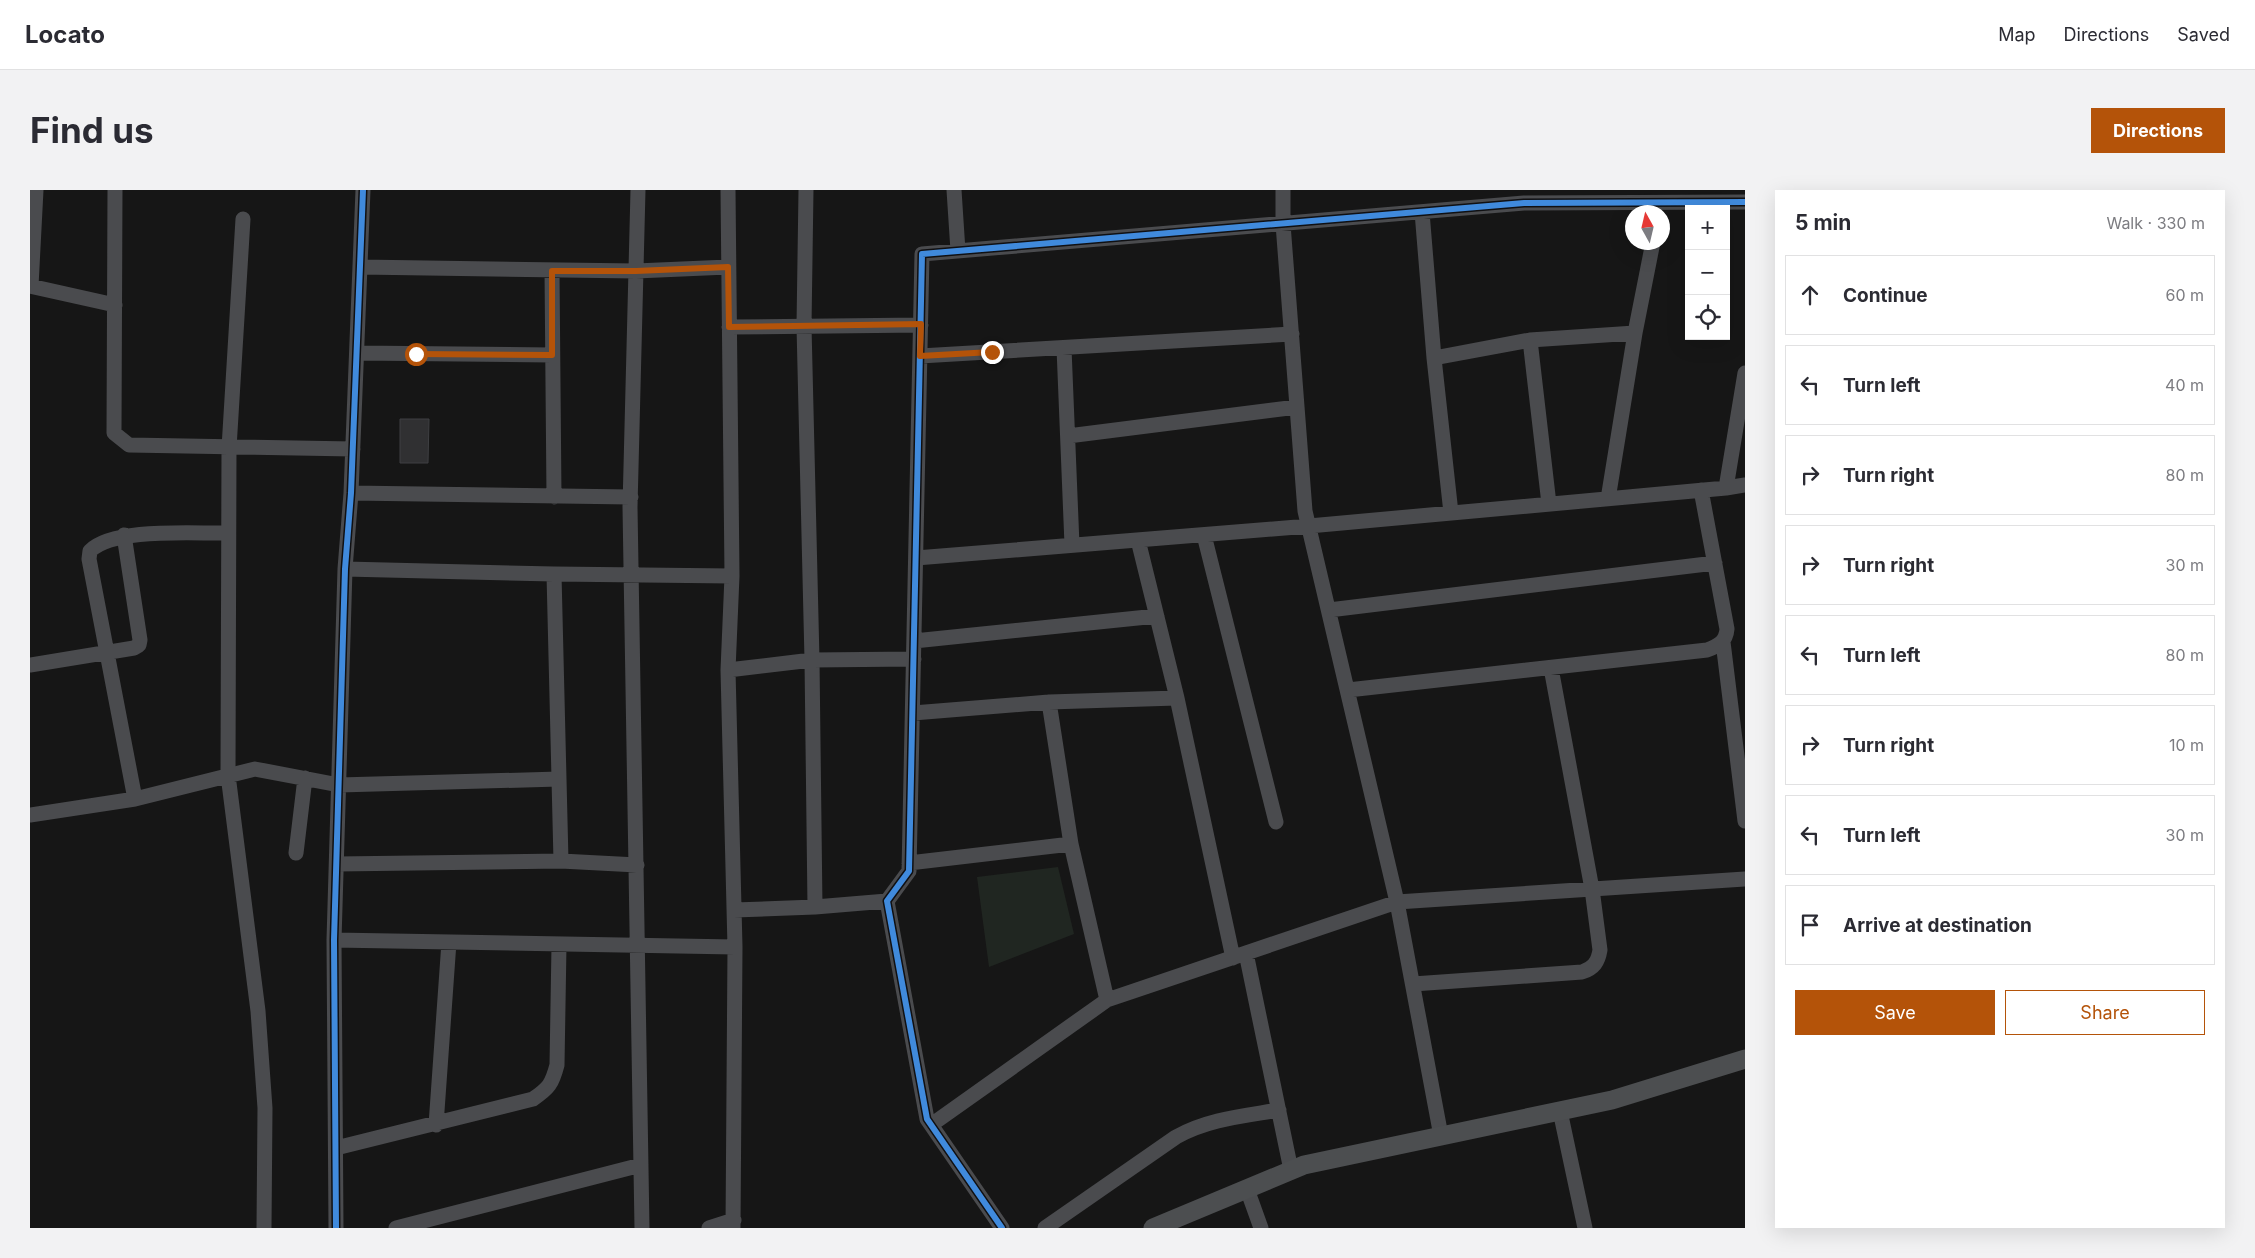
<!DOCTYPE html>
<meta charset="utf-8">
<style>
body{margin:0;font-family:Inter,sans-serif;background:#f2f2f3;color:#2b2b33}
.controls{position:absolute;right:15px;top:15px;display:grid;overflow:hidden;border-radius:0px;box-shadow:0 5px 20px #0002}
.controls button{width:45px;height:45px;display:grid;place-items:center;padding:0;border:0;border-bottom:1px solid #e1e1e2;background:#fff;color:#2b2b33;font:25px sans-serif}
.compass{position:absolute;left:1595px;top:15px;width:45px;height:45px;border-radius:50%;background:#fff;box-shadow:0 5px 20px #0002;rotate:352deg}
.stop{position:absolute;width:15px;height:15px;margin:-11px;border:4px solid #b45309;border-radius:50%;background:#fff}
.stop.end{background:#b45309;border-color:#fff;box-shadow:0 1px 5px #0008}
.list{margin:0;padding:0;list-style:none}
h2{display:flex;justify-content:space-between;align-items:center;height:65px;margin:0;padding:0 20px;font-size:21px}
h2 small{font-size:16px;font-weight:400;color:#7c7c81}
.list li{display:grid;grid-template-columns:32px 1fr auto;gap:15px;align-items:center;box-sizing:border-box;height:80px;margin:0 10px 10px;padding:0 10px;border:1px solid #e1e1e2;border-radius:0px}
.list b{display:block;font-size:19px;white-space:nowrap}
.list em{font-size:16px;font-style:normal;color:#7c7c81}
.actions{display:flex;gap:10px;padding:15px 20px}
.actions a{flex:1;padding:11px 0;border:1px solid #b45309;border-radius:0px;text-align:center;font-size:18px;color:#b45309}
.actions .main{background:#b45309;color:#fff}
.icon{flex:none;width:28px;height:28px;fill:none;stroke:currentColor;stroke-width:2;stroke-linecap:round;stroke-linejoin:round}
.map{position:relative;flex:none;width:1715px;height:1038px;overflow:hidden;border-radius:0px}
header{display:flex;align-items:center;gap:30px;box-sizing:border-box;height:70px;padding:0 25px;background:#fff;border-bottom:1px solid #e1e1e2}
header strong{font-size:24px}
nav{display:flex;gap:28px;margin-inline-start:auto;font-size:18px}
.intro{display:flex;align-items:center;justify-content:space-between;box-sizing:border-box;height:120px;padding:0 30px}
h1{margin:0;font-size:35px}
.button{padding:12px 22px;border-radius:0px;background:#b45309;color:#fff;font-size:18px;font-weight:700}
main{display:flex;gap:30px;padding:0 30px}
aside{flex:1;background:#fff;border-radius:0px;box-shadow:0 5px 20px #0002}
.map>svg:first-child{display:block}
</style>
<header>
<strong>Locato</strong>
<nav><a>Map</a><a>Directions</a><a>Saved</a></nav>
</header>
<div class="intro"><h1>Find us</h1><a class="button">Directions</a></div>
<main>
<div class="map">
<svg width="1715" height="1038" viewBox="0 0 1715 1038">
<rect width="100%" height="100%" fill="#161616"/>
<path fill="#202621" d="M1028,677l16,67 -85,33 -12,-90z"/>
<path fill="#303032" stroke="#3e3f42" d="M370,229h29l-1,44h-28z"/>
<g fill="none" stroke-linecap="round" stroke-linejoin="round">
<path stroke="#4a4b4e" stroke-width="15" d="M85,0l-1,243 15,12 224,4
M608,0l-8,317 12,721
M698,0l4,386 -4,94 7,277 -2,281
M776,0l-2,136 8,334 3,247 72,-6
M924,0l4,61
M1253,0v34l22,287 92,391 44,234
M1392,22l12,146
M213,29l-14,229 -1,327 30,236 7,97 -1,120
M330,77l276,4 92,-4
M522,81l2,226
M0,96l85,19
M1,96l5,-96
M699,137l192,-2
M1500,150l19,164
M1034,158l8,197
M327,163l195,2
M890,166l372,-22
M1038,246l229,-29
M1696,298l19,-3
M321,303l280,4
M1578,309l27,-166
M1421,323l-17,-155 96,-18 105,-7 18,-91
M1174,345l72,287
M1108,350l39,158 56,260
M886,368l393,-32 417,-38 19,-115
M315,379l209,5 178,2
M524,384l7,287
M1299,420l386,-47
M884,451l243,-25
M1693,452l22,179
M0,475l104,-17 5,-3 1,-5 -16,-105
M698,480l84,-10 102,-1
M1318,500l359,-40c11,-4 19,-8 20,-21l-26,-139
M1019,512l22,142
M883,523l136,-11 128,-4
M105,609l-46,-240 1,-8c24,-24 105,-17 138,-18
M0,625l105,-16 120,-30 84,16 220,-6
M266,663l9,-75
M879,673l162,-19 36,156
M307,674l224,-3 76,4
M704,720l81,-3
M304,750l401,7
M1216,763l45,217
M1383,794l169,-12c12,-4 16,-10 18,-22l-8,-61 -41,-221
M1530,921l25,117
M406,935l13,-183
M901,935l176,-125 290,-98 348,-23
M306,958l197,-49c16,-11 19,-15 24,-34l2,-120
M1217,999l14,39
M306,1038l-2,-288 11,-371 6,-76 12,-303
M366,1038l245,-63
M679,1038l25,-8
M972,1038l-75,-109 -40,-218 22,-30 13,-617 602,-51 221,-1
M1015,1038l131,-91c32,-18 68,-21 103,-27"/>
<path stroke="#4c4e50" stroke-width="19" d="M1123,1038l151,-63 308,-65 133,-41"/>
<defs>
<path id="cycleway" d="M306,1038l-2,-288 11,-371 6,-76 12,-303
M972,1038l-75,-109 -40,-218 22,-30 13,-617 602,-51 221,-1"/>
</defs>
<use href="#cycleway" stroke="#101012" stroke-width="9"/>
<use href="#cycleway" stroke="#408adc" stroke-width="6"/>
</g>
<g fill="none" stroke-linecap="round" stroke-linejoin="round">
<path stroke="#b45309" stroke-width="6" d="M386,164l136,1v-84h84l92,-4 1,60 192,-3 -1,32 72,-4"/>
</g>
</svg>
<div class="controls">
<button>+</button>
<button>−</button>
<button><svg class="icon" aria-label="locate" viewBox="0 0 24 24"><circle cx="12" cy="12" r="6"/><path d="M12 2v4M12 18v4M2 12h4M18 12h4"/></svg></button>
</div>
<svg class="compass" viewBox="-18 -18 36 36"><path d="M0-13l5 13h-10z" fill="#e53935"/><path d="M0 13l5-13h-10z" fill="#7c7c81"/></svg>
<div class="stop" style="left:386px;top:164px"></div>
<div class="stop end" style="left:962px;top:162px"></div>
</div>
<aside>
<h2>5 min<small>Walk · 330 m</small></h2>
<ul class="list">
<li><svg class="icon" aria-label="ahead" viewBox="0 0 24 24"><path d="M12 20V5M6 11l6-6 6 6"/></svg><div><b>Continue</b></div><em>60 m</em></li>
<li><svg class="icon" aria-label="left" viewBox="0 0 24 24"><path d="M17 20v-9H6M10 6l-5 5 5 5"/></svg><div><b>Turn left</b></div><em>40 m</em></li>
<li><svg class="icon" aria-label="right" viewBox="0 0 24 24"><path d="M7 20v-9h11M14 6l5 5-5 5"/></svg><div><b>Turn right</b></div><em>80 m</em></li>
<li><svg class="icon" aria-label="right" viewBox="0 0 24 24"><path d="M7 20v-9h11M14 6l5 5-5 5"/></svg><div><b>Turn right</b></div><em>30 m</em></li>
<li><svg class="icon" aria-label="left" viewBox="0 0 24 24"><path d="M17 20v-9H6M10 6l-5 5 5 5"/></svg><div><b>Turn left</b></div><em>80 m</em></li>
<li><svg class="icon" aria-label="right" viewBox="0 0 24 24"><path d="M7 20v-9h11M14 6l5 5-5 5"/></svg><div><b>Turn right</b></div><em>10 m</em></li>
<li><svg class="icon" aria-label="left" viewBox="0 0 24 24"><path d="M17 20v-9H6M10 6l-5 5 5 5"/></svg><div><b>Turn left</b></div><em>30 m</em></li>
<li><svg class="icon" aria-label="arrive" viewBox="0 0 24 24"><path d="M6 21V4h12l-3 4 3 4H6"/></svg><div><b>Arrive at destination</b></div></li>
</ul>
<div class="actions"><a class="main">Save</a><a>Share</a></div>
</aside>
</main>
